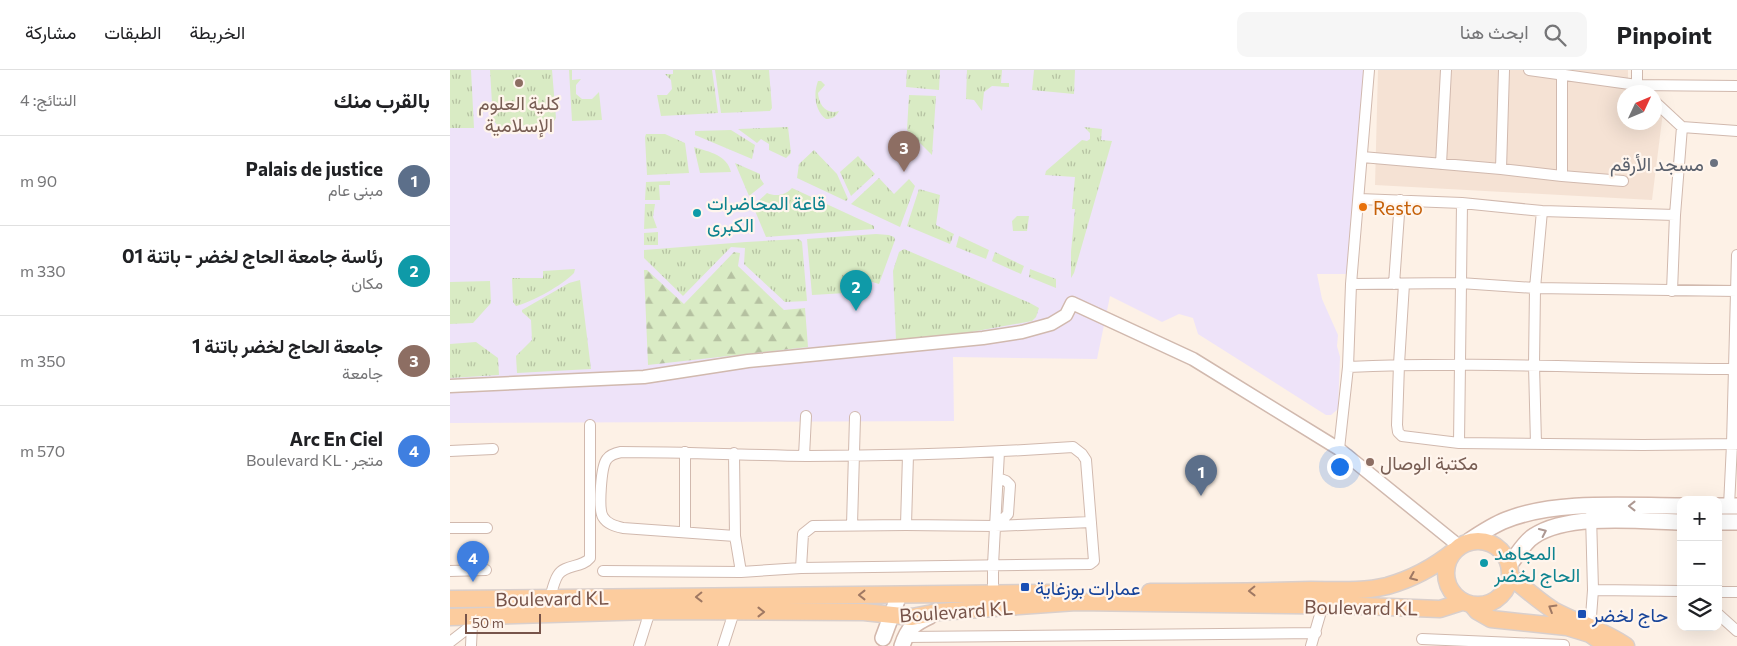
<!DOCTYPE html>
<html lang="ar">
<meta charset="utf-8">
<style>
body{margin:0;font-family:Commissioner,Vazirmatn,sans-serif;background:#f6f6f6;color:#202124;direction:rtl}
.controls{position:absolute;right:15px;bottom:15px;display:grid;overflow:hidden;border-radius:10px;box-shadow:0 5px 20px #0002}
.controls button{width:45px;height:45px;display:grid;place-items:center;padding:0;border:0;border-bottom:1px solid #e0e0e0;background:#fff;color:#202124;font:25px sans-serif}
.compass{position:absolute;left:1167px;top:15px;width:45px;height:45px;border-radius:50%;background:#fff;box-shadow:0 5px 20px #0002;rotate:46deg}
.scale{position:absolute;left:15px;bottom:12px;width:76px;box-sizing:border-box;padding-left:5px;border:2px solid #77544a;border-top:0;font-size:14px;line-height:18px;white-space:nowrap;color:#77544a;-webkit-text-stroke:4px #fff5ed;paint-order:stroke}
.you{position:absolute;left:889px;top:396px;width:18px;height:18px;margin:-12px;border:4px solid #fff;border-radius:50%;background:#1a73e8;box-shadow:0 0 0 8px #1a73e833}
.badge{display:grid;place-items:center;width:32px;height:32px;border-radius:50%;background:#db2777;color:#fff;font-size:16px;font-weight:700}
.pin{position:absolute;translate:-50% -41px;filter:drop-shadow(0 1px 2px #0008)}
.pin::after{content:'';position:absolute;top:26px;width:18px;height:15px;background:inherit;clip-path:polygon(0 0,100% 0,50% 100%)}
.list{margin:0;padding:0;list-style:none}
h2{display:flex;justify-content:space-between;align-items:center;height:65px;margin:0;padding:0 20px;font-size:21px}
h2 small{font-size:16px;font-weight:400;color:#757577}
.list li{display:grid;grid-template-columns:32px 1fr auto;gap:15px;align-items:center;box-sizing:border-box;height:90px;padding:0 20px;border-top:1px solid #e0e0e0}
.list b{display:block;font-size:19px;white-space:nowrap}
.list p{margin:0;font-size:16px;white-space:nowrap;color:#757577}
.list em{font-size:16px;font-style:normal;color:#757577}
.icon{flex:none;width:28px;height:28px;fill:none;stroke:currentColor;stroke-width:2;stroke-linecap:round;stroke-linejoin:round}
.map{position:relative;flex:none;width:1287px;height:576px;overflow:hidden;direction:ltr}
header{display:flex;align-items:center;gap:30px;box-sizing:border-box;height:70px;padding:0 25px;background:#fff;border-bottom:1px solid #e0e0e0}
header strong{font-size:24px}
nav{display:flex;gap:28px;margin-inline-start:auto;font-size:18px}
.search{width:350px;height:45px;background:#f6f6f6;display:flex;align-items:center;gap:12px;box-sizing:border-box;padding:0 18px;border-radius:10px;color:#757577;font-size:19px}
main{display:flex}
aside{flex:1;background:#fff}
.map>svg:first-child{display:block}
</style>
<header>
<strong>Pinpoint</strong>
<div class="search"><svg class="icon" aria-label="search" viewBox="0 0 24 24"><circle cx="10" cy="10" r="6"/><path d="M15 15l6 6"/></svg>ابحث هنا</div>
<nav><a>الخريطة</a><a>الطبقات</a><a>مشاركة</a></nav>
</header>
<main>
<div class="map">
<svg width="1287" height="576" viewBox="0 0 1287 576">
<defs>
<pattern id="grass-tufts" width="24" height="20" patternUnits="userSpaceOnUse" patternTransform="scale(1.25)"><rect width="24" height="20" fill="#d9ebc4"/><path d="M3 7l-1-3M5 7V3M7 7l1-3M15 17l-1-3M17 17v-4M19 17l1-3" fill="none" stroke="#b5c1a1"/></pattern>
<pattern id="forest-firs" width="22" height="20" patternUnits="userSpaceOnUse" patternTransform="scale(1.25)"><rect width="22" height="20" fill="#d9ebc4"/><path d="M5 1l3.5 6h-7zM16 11l3.5 6h-7z" fill="#b5c1a1"/></pattern>
</defs>
<rect width="100%" height="100%" fill="#fdf1e6"/>
<path fill="#f5e2d4" d="M928,0h250v13l7,9h-11v30h30l1,-16 8,6 -11,88 -277,-15z"/>
<path fill="#eee3f9" d="M0,0h915l-14,204h-34l5,25 16,36 -1,11 3,11 -2,52 -7,6h-5l-8,-5 -120,-76 -5,-16 -14,-4 -17,8 -52,-26 -13,63 -144,-2 1,64 -504,2z"/>
<path fill="url(#grass-tufts)" d="M0,0h21l3,58h-24z
M40,0h62l4,48 -4,6 -53,3 -6,-7z
M119,0h3v10l9,-1 -5,6v9l6,5h10l7,-7 3,28 -30,1z
M223,0h39l6,43 -57,3 -4,-21h10l5,-6 -1,-9 -6,-6h8z
M265,0h54l3,38 -2,3 -49,2z
M457,0h33l-1,20 -33,-3z
M517,0h35l-1,13h8v4l-17,-1 -8,6 -2,19 -8,-11 -8,-1z
M584,0h41l-1,24 -42,-4z
M368,11h3l4,4 -7,8c1,12 8,22 21,18 -3,6 -7,8 -13,8 -11,-8 -13,-25 -8,-38z
M459,25l27,1 -4,59 -25,-25z
M338,57l3,26 -5,5 -17,-8v-6l-8,-5 -4,4 -19,-14z
M634,57l18,2 -1,11 11,1 -38,132 -3,5v-26l4,-43h-3l3,-32 -30,-2 1,-4 36,-31 5,1 3,-2v-6z
M281,60l24,15 -3,14 -57,-24v-4z
M196,64h19l20,9 4,30 -42,2 -2,-38z
M244,77c16,5 33,8 37,25l-31,1z
M364,80l23,24 11,25 -2,2 -49,-23 2,-14z
M408,86l17,18 -24,22 -11,-24z
M285,93l25,11v4l4,6 -15,12z
M429,108l15,16 15,-15 6,7 -15,41 -49,-23z
M220,111v4h-11l1,15h-15l1,-18z
M342,118l82,38v3l-108,8 -13,-31 14,-13c9,4 19,2 25,-5z
M469,119l21,6 -4,30 18,9 -4,10 -43,-18z
M195,134h10l-2,13 4,11 -13,1z
M567,146h12l-2,15h-14l-1,-10z
M208,162v13h-14v-12z
M426,164l13,1 5,2 1,3 -16,44 -10,-3 -10,1 -13,11 -34,2 -5,-56z
M509,166l30,14 -3,9 -30,-12z
M349,169l3,3 5,59 -22,1 -41,-38 1,-16 -14,-1 -48,49 -39,-38v-8l102,-8z
M454,179l126,54 9,5 -3,9 -4,4 -72,13 -64,6 -3,-69 6,-19z
M545,182l29,14 -3,8 -29,-13z
M125,199l-1,4c-13,13 -40,28 -58,33l-3,-4 -1,-24h31v-7z
M580,199l26,10v9l-27,-11z
M130,210l11,89 -74,4 -1,-17 16,-16 -1,-20 -9,-8v-2l47,-27z
M40,211l1,22 -18,20 -23,1v-42z
M26,272l22,16 1,17 -49,3v-34z"/>
<path fill="url(#forest-firs)" d="M284,182l6,1 -2,13 46,44 21,-2 3,39 -160,18 -4,-95h3l37,34z"/>
<g fill="none" stroke-linecap="round" stroke-linejoin="round">
<defs>
<path id="minor" d="M1079,0l108,15 100,1
M1187,0v15l8,7
M1204,31l28,26 55,4
M912,87l139,12 61,7 61,5
M991,94l5,-94
M1051,99l3,-99
M1112,106v-102
M909,129l103,4 80,8 133,4
M901,214l109,-1 75,5 202,3
M944,214l6,-84
M954,214l-5,80 -2,61 1,7 4,4 57,7 184,2 94,-1
M1222,221l3,-76 7,-88
M898,297c130,-6 259,2 389,2
M1009,373l3,-240
M1086,374l-2,-79 1,-77 7,-77
M889,379l9,-82 3,-83 18,-214
M0,381l43,-2
M235,382v80
M284,383l1,83 6,36
M354,386l2,-40
M1279,436l3,-62 5,-189
M546,449h7l5,-5 2,-29 -4,-4 -8,-3
M402,455l3,-108
M456,455l2,-70
M0,458h37
M351,498l2,-34 10,-8 93,-1 89,1 96,-4
M0,501l36,-1
M153,501l138,1 60,-4 289,-4 4,-3 -8,-101 -4,-6 -9,-7c-89,6 -177,9 -266,9 -62,-1 -124,-4 -186,-4 -5,1 -11,3 -14,7 -6,7 -9,50 -4,58 4,7 12,9 20,11l112,8
M1143,520l88,1
M1268,522h19
M543,524v-29l6,-113
M100,528c2,-7 4,-17 8,-23 7,-11 24,-7 32,-17v-133
M1268,544l19,17
M1140,560l3,-40 -2,-75
M455,567l411,-4
M972,569l142,6
M0,572l22,-17
M21,576l1,-21 4,-8
M189,576l11,-35
M273,576l11,-34
M861,576l13,-45"/>
<path id="tertiary" d="M0,316l194,-9 104,-16 235,-23 39,-6 29,-8 15,-9 6,-12 121,56 146,90 120,97"/>
<path id="secondary" d="M1268,436h19
M1268,452h19
M1019,471c12,-8 24,-16 37,-21 50,-20 121,-14 175,-14
M1059,495c8,-9 15,-23 25,-29 34,-23 106,-15 147,-14
M433,568l16,-43
M452,576c6,-18 11,-22 28,-30"/>
<path id="primary" d="M996 503a32 32 0 1 1 64 0a32 32 0 1 1-64 0Z
M1060,506c14,12 28,24 43,34 24,13 50,20 73,36
M700,522c54,0 107,0 161,-2 24,0 52,2 76,-4 25,-7 46,-18 67,-35
M0,529l603,-6
M1022,535l5,6 14,8 76,8 23,7 17,12
M0,547l200,-6 214,1 48,5 26,-5 138,-10 287,4 77,3 22,-7"/>
</defs>
<use href="#minor" stroke="#d1b9ae" stroke-width="12"/>
<use href="#tertiary" stroke="#d1b9ae" stroke-width="15"/>
<use href="#secondary" stroke="#d4b8ac" stroke-width="18"/>
<use href="#primary" stroke="#d9cfcc" stroke-width="19"/>
<use href="#minor" stroke="#fff" stroke-width="10"/>
<use href="#tertiary" stroke="#fff" stroke-width="12"/>
<use href="#secondary" stroke="#fff" stroke-width="15"/>
<use href="#primary" stroke="#fccc9e" stroke-width="16"/>
</g>
<defs><path id="oneway-chevron" d="M-2-3.5L2.5 0L-2 3.5" fill="none" stroke-width="1.6" stroke-linecap="round" stroke-linejoin="round" transform="scale(1.25)"/></defs>
<g stroke="#ad9892">
<use href="#oneway-chevron" transform="translate(1182 436) rotate(180)"/>
<use href="#oneway-chevron" transform="translate(1093 462) rotate(-25)"/>
</g>
<g stroke="#9f7863">
<use href="#oneway-chevron" transform="translate(963 507) rotate(157)"/>
<use href="#oneway-chevron" transform="translate(802 521) rotate(179)"/>
<use href="#oneway-chevron" transform="translate(412 525) rotate(180)"/>
<use href="#oneway-chevron" transform="translate(249 527) rotate(179)"/>
<use href="#oneway-chevron" transform="translate(1102 538) rotate(-149)"/>
<use href="#oneway-chevron" transform="translate(311 542)"/>
</g>
<g fill="#8d6e63" stroke="#fff5ed" stroke-width="2">
<circle cx="69" cy="13" r="5"/>
<circle cx="920" cy="392" r="5"/>
</g>
<circle fill="#6b7280" stroke="#fff5ed" stroke-width="2" cx="1264" cy="93" r="5"/>
<circle fill="#e8710a" stroke="#fff5ed" stroke-width="2" cx="913" cy="137" r="5"/>
<g fill="#0f9aa8" stroke="#fff5ed" stroke-width="2">
<circle cx="247" cy="143" r="5"/>
<circle cx="1034" cy="493" r="5"/>
</g>
<g fill="#1a4fb4" stroke="#fff5ed" stroke-width="2">
<rect x="570" y="512" width="10" height="10" rx="2.5"/>
<rect x="1127" y="539" width="10" height="10" rx="2.5"/>
</g>
<g text-anchor="middle" dominant-baseline="central" stroke-width="4.5" stroke-linejoin="round" paint-order="stroke">
<g font-size="19" fill="#785e54" stroke="#fff5ed">
<text x="69" y="32">كلية العلوم<tspan x="69" dy="22">الإسلامية</tspan></text>
<text x="930" y="392" text-anchor="start">مكتبة الوصال</text>
</g>
<g font-size="19" fill="#5b616d" stroke="#fff5ed" text-anchor="end">
<text x="1254" y="93">مسجد الأرقم</text>
</g>
<g font-size="19" fill="#0d838f" stroke="#fff5ed" text-anchor="start">
<text x="257" y="132">قاعة المحاضرات<tspan x="257" dy="22">الكبرى</tspan></text>
<text x="1044" y="482">المجاهد<tspan x="1044" dy="22">الحاج لخضر</tspan></text>
</g>
<g font-size="19" fill="#c56008" stroke="#fff5ed" text-anchor="start">
<text x="923" y="137">Resto</text>
</g>
<g font-size="19" fill="#164399" stroke="#fff5ed" text-anchor="start">
<text x="585" y="517">عمارات بوزغاية</text>
<text x="1142" y="544">حاج لخضر</text>
</g>
<g font-size="19" fill="#77544a" stroke="#fff5ed">
<text transform="translate(102 528) rotate(-1)">Boulevard KL</text>
<text transform="translate(911 537) rotate(1)">Boulevard KL</text>
<text transform="translate(506 541) rotate(-4)">Boulevard KL</text>
</g>
</g>
</svg>
<div class="controls">
<button>+</button>
<button>−</button>
<button><svg class="icon" aria-label="layers" viewBox="0 0 24 24"><path d="M12 4l9 5-9 5-9-5zM3 14l9 5 9-5"/></svg></button>
</div>
<svg class="compass" viewBox="-18 -18 36 36"><path d="M0-13l5 13h-10z" fill="#e53935"/><path d="M0 13l5-13h-10z" fill="#757577"/></svg>
<div class="scale">50 m</div>
<div class="you"></div>
<div class="pin badge" style="left:751px;top:426px;background:#5c6f8a">1</div>
<div class="pin badge" style="left:406px;top:241px;background:#0f9aa8">2</div>
<div class="pin badge" style="left:454px;top:102px;background:#8d6e63">3</div>
<div class="pin badge" style="left:23px;top:512px;background:#3f7fe0">4</div>
</div>
<aside>
<h2>بالقرب منك<small>النتائج: 4</small></h2>
<ul class="list">
<li><span class="badge" style="background:#5c6f8a">1</span><div><b>Palais de justice</b><p>مبنى عام</p></div><em>90 m</em></li>
<li><span class="badge" style="background:#0f9aa8">2</span><div><b>رئاسة جامعة الحاج لخضر - باتنة 01</b><p>مكان</p></div><em>330 m</em></li>
<li><span class="badge" style="background:#8d6e63">3</span><div><b>جامعة الحاج لخضر باتنة 1</b><p>جامعة</p></div><em>350 m</em></li>
<li><span class="badge" style="background:#3f7fe0">4</span><div><b>Arc En Ciel</b><p>متجر · Boulevard KL</p></div><em>570 m</em></li>
</ul>
</aside>
</main>
